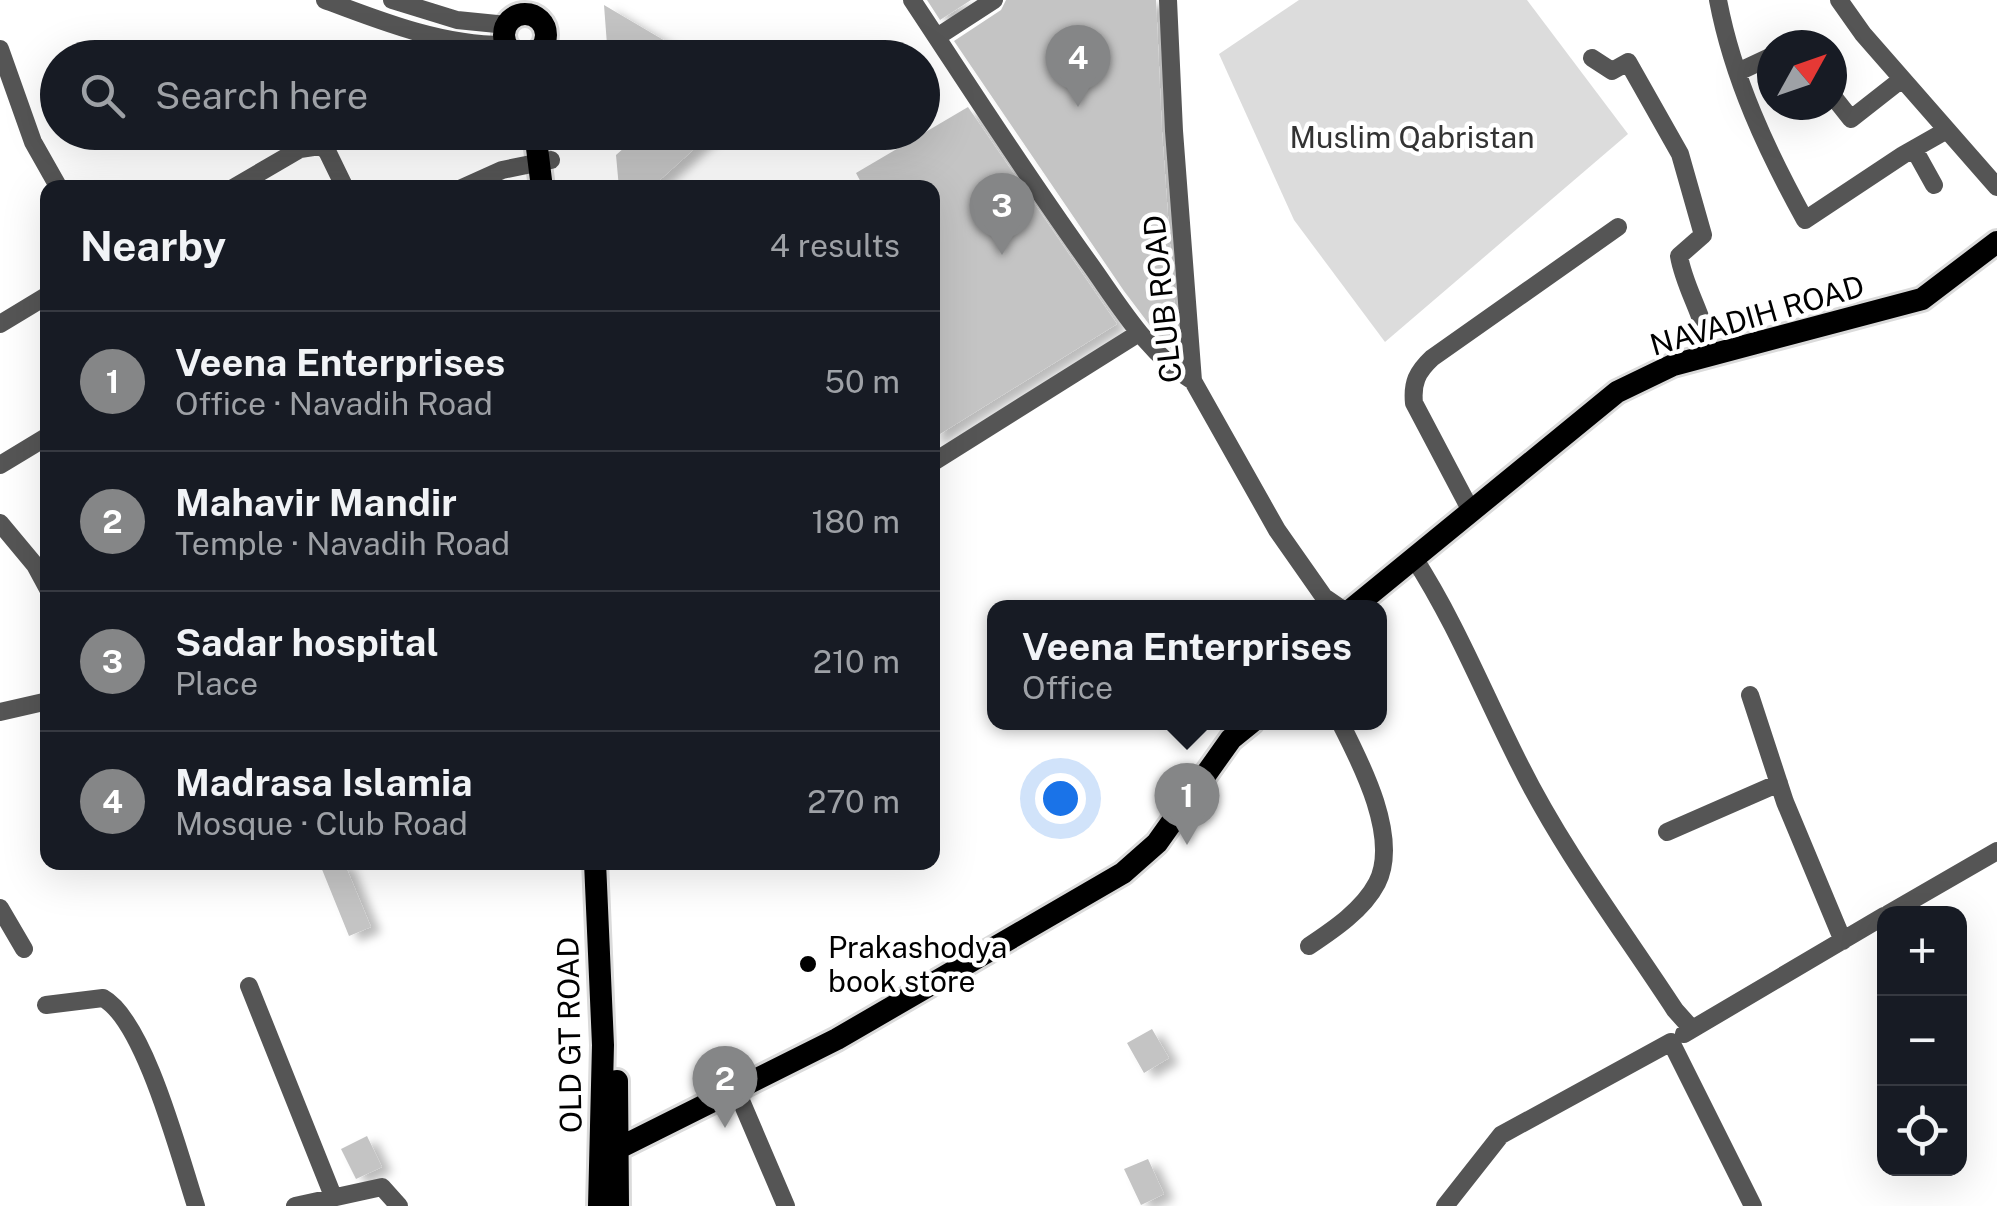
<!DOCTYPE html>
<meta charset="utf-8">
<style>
body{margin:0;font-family:"Public Sans",sans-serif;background:#20242c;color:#f1f3f6}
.controls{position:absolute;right:30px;bottom:30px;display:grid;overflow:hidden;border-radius:20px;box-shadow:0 10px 40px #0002}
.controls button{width:90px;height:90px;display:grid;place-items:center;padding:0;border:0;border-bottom:2px solid #363941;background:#171b24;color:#f1f3f6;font:50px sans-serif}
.compass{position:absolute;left:1757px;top:30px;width:90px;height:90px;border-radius:50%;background:#171b24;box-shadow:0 10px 40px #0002;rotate:50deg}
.you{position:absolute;left:1060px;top:798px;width:35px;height:35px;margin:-25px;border:8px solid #fff;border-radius:50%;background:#1a73e8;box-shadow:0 0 0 15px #1a73e833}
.badge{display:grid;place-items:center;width:65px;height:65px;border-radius:50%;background:#858687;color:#fff;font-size:32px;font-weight:700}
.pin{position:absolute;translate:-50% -82px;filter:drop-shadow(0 2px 5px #0008)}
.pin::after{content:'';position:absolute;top:52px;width:35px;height:30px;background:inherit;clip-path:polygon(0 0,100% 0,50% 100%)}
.popup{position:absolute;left:987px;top:600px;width:400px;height:130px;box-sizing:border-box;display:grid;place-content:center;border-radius:20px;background:#171b24;filter:drop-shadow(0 2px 8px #0005);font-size:32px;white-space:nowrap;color:#9ea1a6}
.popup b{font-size:38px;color:#f1f3f6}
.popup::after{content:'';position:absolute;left:50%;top:100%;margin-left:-20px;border:20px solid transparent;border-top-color:#171b24}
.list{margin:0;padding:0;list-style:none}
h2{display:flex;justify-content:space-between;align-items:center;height:130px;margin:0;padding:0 40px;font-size:42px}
h2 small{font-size:32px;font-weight:400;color:#9ea1a6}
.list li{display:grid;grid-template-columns:65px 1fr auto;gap:30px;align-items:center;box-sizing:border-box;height:140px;padding:0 40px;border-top:2px solid #363941}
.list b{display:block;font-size:38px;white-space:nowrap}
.list p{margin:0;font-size:32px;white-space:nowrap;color:#9ea1a6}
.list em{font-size:32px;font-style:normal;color:#9ea1a6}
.icon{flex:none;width:55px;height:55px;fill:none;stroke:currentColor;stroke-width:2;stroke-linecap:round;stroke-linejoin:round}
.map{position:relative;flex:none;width:1997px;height:1206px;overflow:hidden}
.search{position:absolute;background:#171b24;box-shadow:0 10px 40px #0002;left:40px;top:40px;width:900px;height:110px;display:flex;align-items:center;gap:25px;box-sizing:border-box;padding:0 35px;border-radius:55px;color:#9ea1a6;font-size:38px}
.panel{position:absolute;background:#171b24;box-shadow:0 10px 40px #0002;left:40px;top:180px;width:900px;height:690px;border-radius:20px}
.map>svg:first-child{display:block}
</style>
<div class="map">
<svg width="1997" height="1206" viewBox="0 0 1997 1206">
<defs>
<filter id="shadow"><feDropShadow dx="10" dy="5.5" stdDeviation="5" flood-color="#0004"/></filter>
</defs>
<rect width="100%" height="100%" fill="#fff"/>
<path fill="#dcdcdc" d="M1299,0h228l101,134 -243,208 -91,-122 -75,-166z"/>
<path fill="#c4c4c4" filter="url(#shadow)" d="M927,0h44l-31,20z
M1006,0h150l6,132 16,223 -23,-23 -31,-41 -170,-250 47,-31z
M604,5l90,53h-86z
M968,107l149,217 -185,115v-251h-68l-8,-15z
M642,132h71l-62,56h-32l-3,-33z
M319,862h25l27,65 -22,9z
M1152,1029l17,29 -25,15 -17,-30z
M367,1136l15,31 -26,12 -15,-30z
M1148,1159l16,35 -23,11 -17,-36z"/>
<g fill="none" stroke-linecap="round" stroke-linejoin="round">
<defs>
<path id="major" d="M504 35a21 21 0 1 1 42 0a21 21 0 1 1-42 0Z
M535,132l7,56
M1353,608l264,-216 56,-27 249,-66 75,-57
M595,862l8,183 -4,161
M617,1081l1,125
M601,1149h16l220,-110 286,-166 34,-30 74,-104 21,-17"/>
</defs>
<use href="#major" stroke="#dbdbdb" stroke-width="28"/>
<path stroke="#555" stroke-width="18" d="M325,0c58,22 119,46 182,45
M392,0l65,20 50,5
M912,0c59,89 117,180 180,267 29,41 57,88 101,114
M1168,0l6,131 19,250 84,149 47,67 16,11
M1718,0c15,79 49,151 87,220l98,-65 44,-25
M1839,0l24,34 134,153
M937,37l57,-37
M0,49l33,93 26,46
M1592,58l20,13 16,-9 52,92 23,81 -24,21c6,35 28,63 30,99
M1738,72l32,-15 2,4
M1832,95l19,24 51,-40
M1795,105h3
M1914,149l20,36
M233,188l67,-39 20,-3 7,5 18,37
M462,188l40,-18 49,-10
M0,324l48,-29
M932,463l207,-130
M0,465l48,-29
M1471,511l-57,-108c-2,-20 3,-31 18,-45l186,-131
M0,523l35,42 13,24
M1414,558c42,65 70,136 105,205 43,87 103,166 156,247l17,19
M1750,695l35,107 58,139
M0,712l48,-11
M1667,832l112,-49
M0,908l24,41
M1888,914l109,-63
M1309,946c24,-16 54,-36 68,-63 23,-45 -16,-120 -37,-161
M249,986l84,210
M46,1005l57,-7c42,23 77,160 93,208
M1684,1034l200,-118
M736,1089l50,117
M295,1206l87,-19 17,19
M1445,1206l56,-71 170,-93 82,164"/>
<use href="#major" stroke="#000" stroke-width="22"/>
</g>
<circle fill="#000" stroke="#fff" stroke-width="4" cx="808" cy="964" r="10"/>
<g text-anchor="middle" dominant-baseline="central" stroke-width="9" stroke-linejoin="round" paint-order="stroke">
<g font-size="30" fill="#333" stroke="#fff">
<text x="1412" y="137">Muslim Qabristan</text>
</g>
<g font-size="30" fill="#000" stroke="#fff">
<text transform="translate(1162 299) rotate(-96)">CLUB ROAD</text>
<text transform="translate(1757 315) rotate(-16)">NAVADIH ROAD</text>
<text transform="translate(569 1035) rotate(-91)">OLD GT ROAD</text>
</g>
<g font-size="30" fill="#000" stroke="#fff" text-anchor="start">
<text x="828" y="947">Prakashodya<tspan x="828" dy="34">book store</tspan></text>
</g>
</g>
</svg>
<div class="controls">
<button>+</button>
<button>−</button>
<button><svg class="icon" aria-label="locate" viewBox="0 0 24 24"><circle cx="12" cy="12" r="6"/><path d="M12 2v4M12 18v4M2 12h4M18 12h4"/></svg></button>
</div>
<svg class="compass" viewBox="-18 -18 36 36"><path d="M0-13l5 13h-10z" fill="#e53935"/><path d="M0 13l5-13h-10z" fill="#9ea1a6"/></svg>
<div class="you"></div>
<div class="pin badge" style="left:1187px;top:845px">1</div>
<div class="popup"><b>Veena Enterprises</b>Office</div>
<div class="pin badge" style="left:725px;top:1128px">2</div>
<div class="pin badge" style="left:1002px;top:255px">3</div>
<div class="pin badge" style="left:1078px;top:107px">4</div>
<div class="search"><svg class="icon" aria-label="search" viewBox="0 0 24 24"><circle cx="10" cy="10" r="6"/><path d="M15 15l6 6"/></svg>Search here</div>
<section class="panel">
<h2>Nearby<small>4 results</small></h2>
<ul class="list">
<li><span class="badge">1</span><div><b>Veena Enterprises</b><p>Office · Navadih Road</p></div><em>50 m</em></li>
<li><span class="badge">2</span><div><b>Mahavir Mandir</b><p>Temple · Navadih Road</p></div><em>180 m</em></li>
<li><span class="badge">3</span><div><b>Sadar hospital</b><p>Place</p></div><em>210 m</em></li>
<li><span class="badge">4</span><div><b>Madrasa Islamia</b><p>Mosque · Club Road</p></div><em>270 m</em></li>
</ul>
</section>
</div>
